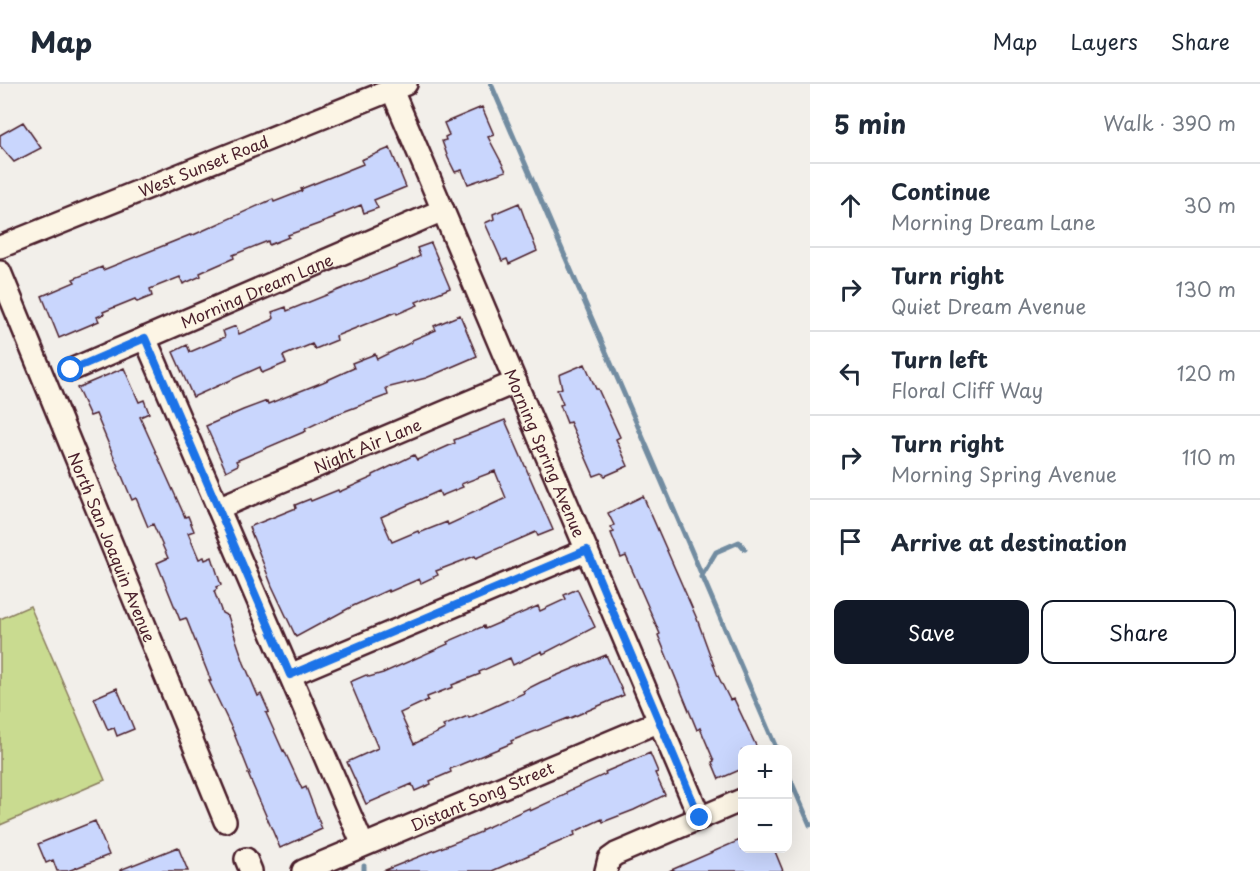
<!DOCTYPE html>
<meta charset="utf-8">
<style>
body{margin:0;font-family:"Playpen Sans",sans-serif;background:#f6f6f7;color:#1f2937}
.controls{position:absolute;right:18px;bottom:18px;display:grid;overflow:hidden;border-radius:12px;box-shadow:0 6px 24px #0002}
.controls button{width:54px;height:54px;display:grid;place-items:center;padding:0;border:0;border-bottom:2px solid #e0e1e3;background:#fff;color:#1f2937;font:30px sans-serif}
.stop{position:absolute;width:18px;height:18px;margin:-14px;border:4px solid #1a73e8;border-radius:50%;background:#fff}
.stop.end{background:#1a73e8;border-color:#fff;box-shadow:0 2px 6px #0008}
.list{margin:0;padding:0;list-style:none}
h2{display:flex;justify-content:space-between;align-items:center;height:78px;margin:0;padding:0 24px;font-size:26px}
h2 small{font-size:20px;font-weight:400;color:#747a83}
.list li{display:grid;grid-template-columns:39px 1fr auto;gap:18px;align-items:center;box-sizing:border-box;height:84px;padding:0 24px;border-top:2px solid #e0e1e3}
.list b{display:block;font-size:22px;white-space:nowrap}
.list p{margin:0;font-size:20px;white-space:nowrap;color:#747a83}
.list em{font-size:20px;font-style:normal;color:#747a83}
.actions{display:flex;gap:12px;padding:18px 24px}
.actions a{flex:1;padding:14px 0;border:2px solid #111827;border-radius:12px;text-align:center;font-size:21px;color:#111827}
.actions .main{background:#111827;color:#fff}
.icon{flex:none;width:33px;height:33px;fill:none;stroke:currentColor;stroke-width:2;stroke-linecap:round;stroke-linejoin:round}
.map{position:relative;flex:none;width:810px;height:787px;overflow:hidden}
header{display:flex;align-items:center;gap:36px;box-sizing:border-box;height:84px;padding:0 30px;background:#fff;border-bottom:2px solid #e0e1e3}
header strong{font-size:28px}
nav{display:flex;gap:33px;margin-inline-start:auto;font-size:21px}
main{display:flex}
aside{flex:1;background:#fff}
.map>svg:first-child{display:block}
</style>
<header>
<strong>Map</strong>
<nav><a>Map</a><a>Layers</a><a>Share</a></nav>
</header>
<main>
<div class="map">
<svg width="810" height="787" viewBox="0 0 810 787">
<rect width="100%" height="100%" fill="#f2efea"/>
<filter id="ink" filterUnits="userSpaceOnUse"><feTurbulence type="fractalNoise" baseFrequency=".0167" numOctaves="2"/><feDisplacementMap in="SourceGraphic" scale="12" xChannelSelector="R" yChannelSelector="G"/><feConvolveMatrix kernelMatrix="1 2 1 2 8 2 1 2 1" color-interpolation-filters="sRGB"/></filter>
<g filter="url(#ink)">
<path fill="#c9db90" stroke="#8a7d5e" stroke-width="1.5" d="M30,522l75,174 -105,45v-206z"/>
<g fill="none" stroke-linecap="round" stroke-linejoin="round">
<path stroke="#728ca1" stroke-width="5" d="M491,0l286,666
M701,493l15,-25 23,-10 6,7
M788,690l22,51
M364,782v5"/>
</g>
<path fill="#c9d6fd" stroke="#4a1f2b" stroke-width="1.5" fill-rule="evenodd" d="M482,23l12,28 -6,2 18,34 -38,13 -6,-14 -7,2 -7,-14 -6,-17 4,-1 -1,-3 4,-2 -5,-12z
M23,38l18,26 -27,14 -14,-16v-11z
M390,64l16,39 -32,13 4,8 -14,5 -3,-8 -27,11 1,2 -47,17 1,2 -20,8 -1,-4 -35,14 1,3 -34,15 1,3 -18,8 -3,-7 -30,12 2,7 -15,6 -2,-3 -32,13 1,2 -7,3 2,4 -40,17 -17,-42 33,-14 -2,-3 29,-12 1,3 87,-35 1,1 82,-37 1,3 28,-11 -1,-2 62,-25 -2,-4z
M519,119l18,48 -28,13 -2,-5 -5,2 -17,-38 9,-4 -1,-5z
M431,159l19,45 -34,14 2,3 -21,9 -1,-2 -60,24 1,4 -22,9 -3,-5 -29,12 3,7 -24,10 -2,-6 -67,30 -20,-45 14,-7 3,7 35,-15 -2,-6 13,-5 3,8 33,-14 2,-2 -2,-6 14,-5 1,4 121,-49 12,-6 -3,-8z
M460,231l17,41 -51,22 -40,10 2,7 -56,21 -27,13 1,2 -70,30 2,4 -12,6 -20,-45 37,-16 24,-9 1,3 55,-22 31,-14 -2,-5 23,-9 2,5 35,-17v-2l24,-10 -2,-4z
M585,280l11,25h2l22,48 -4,2 12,27 -23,10 -3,-3 -8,3 -24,-54 -3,1 -7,-18 3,-1 -6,-14 5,-2 -3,-13z
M124,284l15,34 5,-2 5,13 -9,4 45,100 3,-1 6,15 -6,2 11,26 5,-2 1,3 7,-3 9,28 -5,2 1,2 -3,2 8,22 6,3 16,47 14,33 3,-2 8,18 -3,1 17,38 1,-1 18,39 4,-2 16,42 -42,19 -32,-74h2l-17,-43 -24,-50h2l-25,-63 -6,2 -23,-57 11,-5 -15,-34 -5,3 -12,-29 -4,2 -36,-86 -6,2 -13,-28z
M505,336l48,110 -15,6 -2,-4 -60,26 -1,-2 -39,15 2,4 -17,8 -2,-4 -30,13 -1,-2 -35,16 -57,31 -24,-51 -23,-59 47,-19 -1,-3 15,-6 1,2 27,-11 1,2 34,-15v-2l41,-20 3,5 38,-17 -1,-3zM495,387l11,27 -58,27 -1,-3 -28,11 -1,-2 -26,11 -11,-25 58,-26 2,5 22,-9 -2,-3z
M643,412l54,123 20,55 13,26 4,-1 24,51h-16v19l-23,10 -7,-17 2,-1 -14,-33 -3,2 -39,-95 2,-1 -34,-78 -5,2 -10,-25 3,-1 -3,-5 3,-2 -6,-12z
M577,505l18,38 -52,27 -1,-3 -29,14 -3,-7 -31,14 1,2 -28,11 1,2 -26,10 1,3 -28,13 14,31 31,-15 -2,-3 25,-10 1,2 55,-25 -1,-2 18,-9 65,-27 18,40 -56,24v-1l-57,23 1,2 -62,26 1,3 -21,9 1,3 -16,7 -3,-7 -46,20 -19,-42 31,-14 -28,-66 16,-7 3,2 14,-4 65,-29 -1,-2 37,-16 1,3 53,-23 2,5 26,-12 -2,-4z
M117,604l17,41 -17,7 -3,-8 -6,2 -14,-32z
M650,669l8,19 -3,1 10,22 -31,15 -31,12 -1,-3 -28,13 1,3 -83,36h-109l98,-39v-2l48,-22 1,3 37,-17 -1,-2 40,-18 -1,-2z
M95,737l14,34 -41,16h-11l-4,-11 -7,3 -8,-19z
M740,756l2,9h32l9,22h-114z
M178,763l10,24h-68v-1z"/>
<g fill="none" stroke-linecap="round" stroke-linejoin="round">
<defs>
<g id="minor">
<path id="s1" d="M392,6l308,728"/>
<path id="s2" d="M0,163l406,-163"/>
<path id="s3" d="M0,188l225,549"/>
<path d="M145,254l218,507"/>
<path id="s4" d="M71,286l372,-160"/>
<path id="s5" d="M218,424l298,-126"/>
<path d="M290,591l297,-125"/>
<path d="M246,775l5,12"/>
<path id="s6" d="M303,787l357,-150"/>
<path d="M606,787l3,-12 7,-5 126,-54"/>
</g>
</defs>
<use href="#minor" stroke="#4a1f2b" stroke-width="26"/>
<use href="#minor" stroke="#fcf5e5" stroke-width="21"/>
</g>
</g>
<g fill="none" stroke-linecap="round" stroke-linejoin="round" filter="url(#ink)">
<path stroke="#1a73e8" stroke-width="8" d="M71,286l74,-32 145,337 297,-125 113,268"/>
</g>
<g text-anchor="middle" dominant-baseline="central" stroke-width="5" stroke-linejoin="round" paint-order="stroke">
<g font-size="16" fill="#4a1f2b" stroke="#fcf5e5">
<text stroke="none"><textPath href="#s2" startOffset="219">West Sunset Road</textPath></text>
<text stroke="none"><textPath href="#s4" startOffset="202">Morning Dream Lane</textPath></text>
<text stroke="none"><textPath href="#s5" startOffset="162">Night Air Lane</textPath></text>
<text stroke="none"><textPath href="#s1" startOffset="394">Morning Spring Avenue</textPath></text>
<text stroke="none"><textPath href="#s3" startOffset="297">North San Joaquin Avenue</textPath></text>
<text stroke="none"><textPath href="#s6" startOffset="194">Distant Song Street</textPath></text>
</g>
</g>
</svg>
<div class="controls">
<button>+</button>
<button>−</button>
</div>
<div class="stop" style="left:71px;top:286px"></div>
<div class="stop end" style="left:700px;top:734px"></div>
</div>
<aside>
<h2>5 min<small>Walk · 390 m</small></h2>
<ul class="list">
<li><svg class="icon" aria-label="ahead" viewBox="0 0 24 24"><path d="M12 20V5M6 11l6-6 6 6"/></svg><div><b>Continue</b><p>Morning Dream Lane</p></div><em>30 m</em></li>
<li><svg class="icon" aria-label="right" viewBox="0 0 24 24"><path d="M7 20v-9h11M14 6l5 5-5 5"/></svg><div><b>Turn right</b><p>Quiet Dream Avenue</p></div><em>130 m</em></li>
<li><svg class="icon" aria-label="left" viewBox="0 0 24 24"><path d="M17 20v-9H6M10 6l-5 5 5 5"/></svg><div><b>Turn left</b><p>Floral Cliff Way</p></div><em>120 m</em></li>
<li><svg class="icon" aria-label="right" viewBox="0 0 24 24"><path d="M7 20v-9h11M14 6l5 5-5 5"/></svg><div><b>Turn right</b><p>Morning Spring Avenue</p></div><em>110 m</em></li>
<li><svg class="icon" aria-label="arrive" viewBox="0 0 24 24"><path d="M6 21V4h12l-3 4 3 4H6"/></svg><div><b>Arrive at destination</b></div></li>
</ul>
<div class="actions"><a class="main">Save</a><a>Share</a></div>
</aside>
</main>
